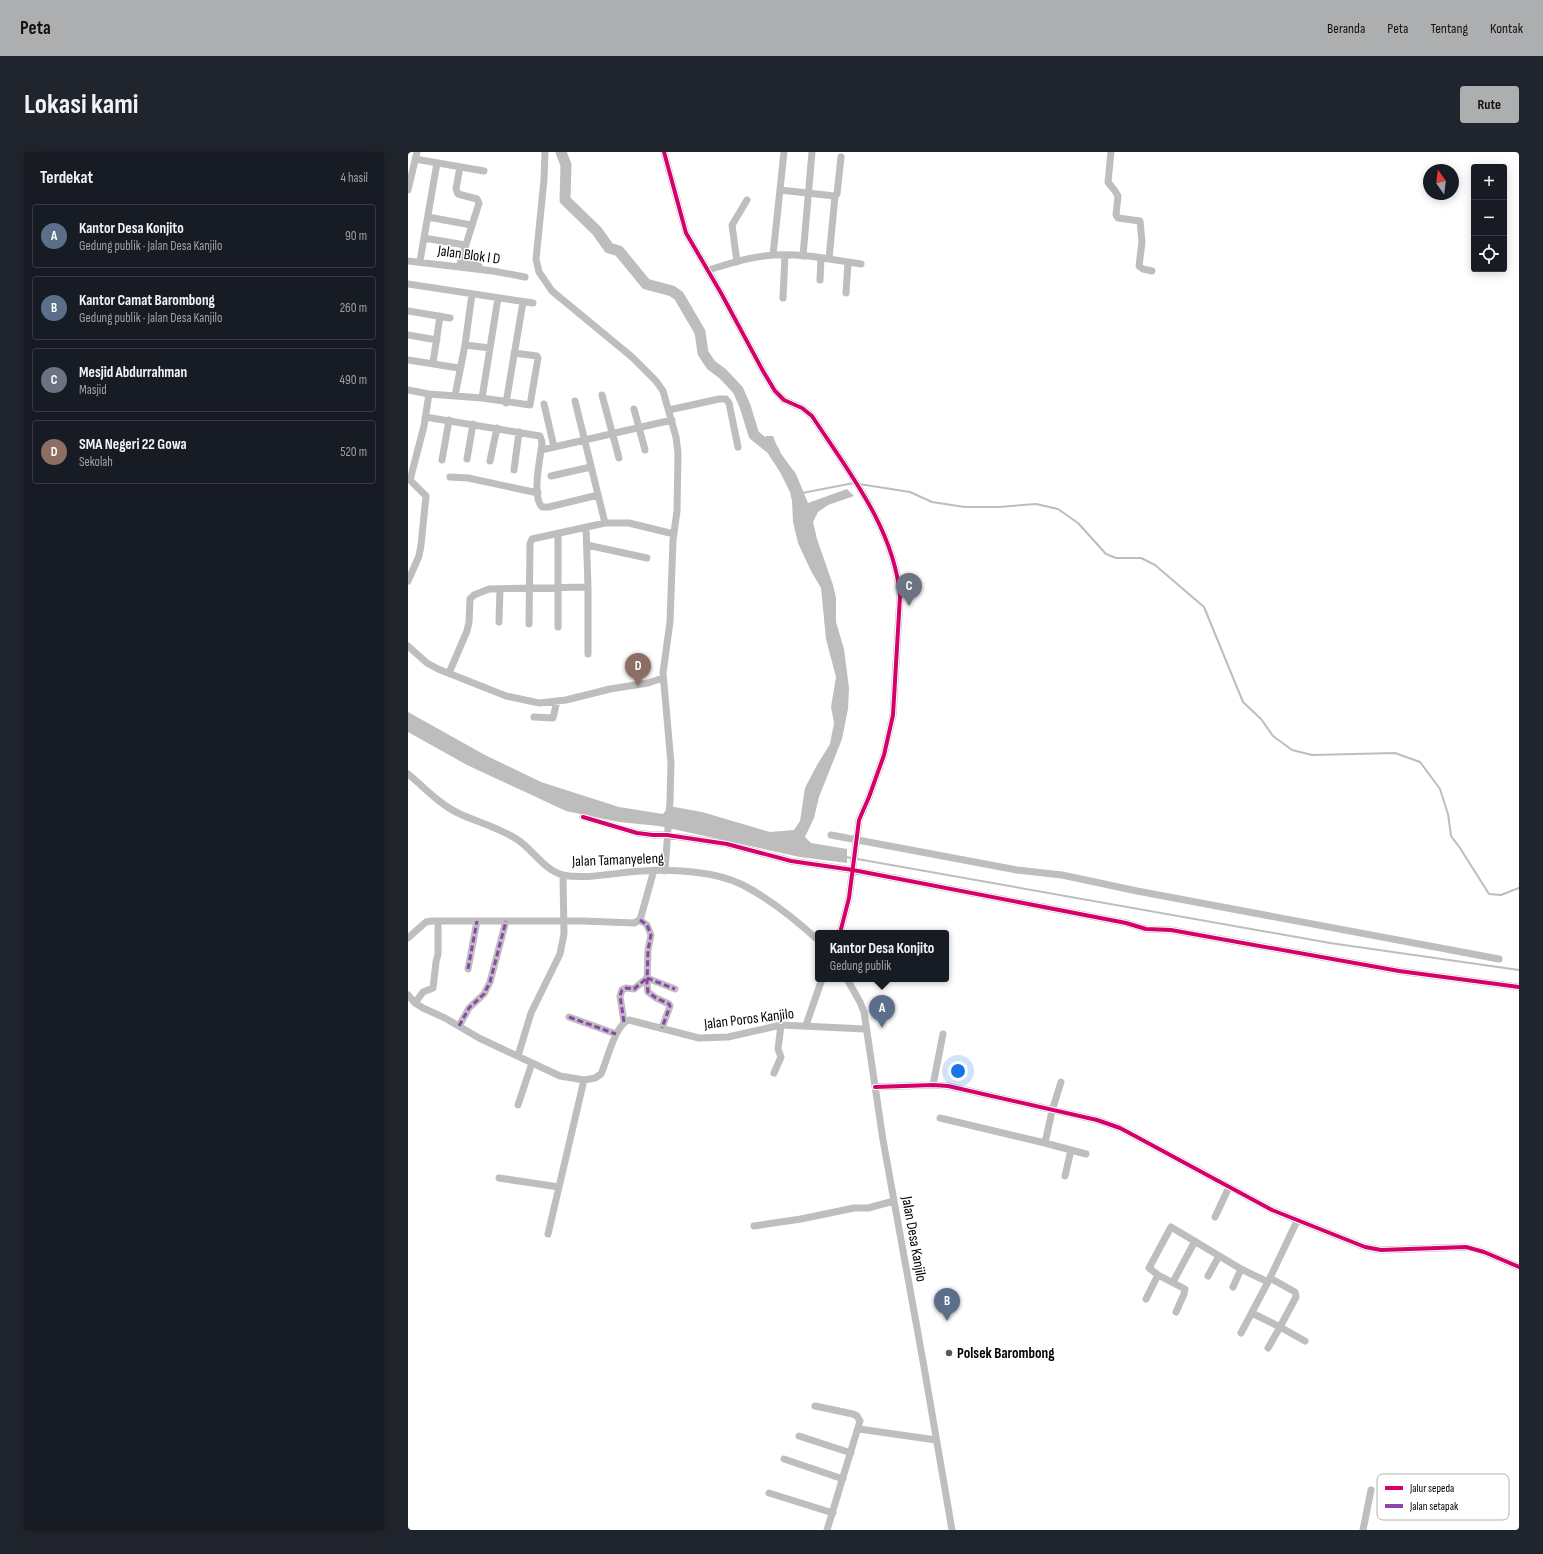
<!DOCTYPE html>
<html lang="id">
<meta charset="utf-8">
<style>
body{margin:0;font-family:"Sofia Sans Condensed",sans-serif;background:#20242c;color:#f1f3f6}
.controls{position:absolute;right:12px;top:12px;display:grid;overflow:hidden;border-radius:4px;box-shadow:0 2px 10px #0003}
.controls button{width:36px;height:36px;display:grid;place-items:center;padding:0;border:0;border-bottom:1px solid #363941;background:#171b24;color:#f1f3f6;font:20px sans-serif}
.compass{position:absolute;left:1015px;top:12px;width:36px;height:36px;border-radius:50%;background:#171b24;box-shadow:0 2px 10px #0003;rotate:346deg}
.you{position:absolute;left:550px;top:919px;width:14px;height:14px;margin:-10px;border:3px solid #fff;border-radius:50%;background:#1a73e8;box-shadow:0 0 0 6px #1a73e833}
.badge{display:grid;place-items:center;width:26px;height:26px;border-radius:50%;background:#adaeaf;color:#fff;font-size:13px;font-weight:700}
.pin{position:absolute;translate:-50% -33px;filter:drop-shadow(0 1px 2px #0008)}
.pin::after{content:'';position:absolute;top:21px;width:14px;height:12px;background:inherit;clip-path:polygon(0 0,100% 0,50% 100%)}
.popup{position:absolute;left:407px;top:778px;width:134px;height:52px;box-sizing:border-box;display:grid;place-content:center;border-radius:4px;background:#171b24;filter:drop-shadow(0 1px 3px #0005);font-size:13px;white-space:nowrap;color:#9ea1a6}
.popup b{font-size:15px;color:#f1f3f6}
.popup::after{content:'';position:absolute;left:50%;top:100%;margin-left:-8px;border:8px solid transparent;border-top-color:#171b24}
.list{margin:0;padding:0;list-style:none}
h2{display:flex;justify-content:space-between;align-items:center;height:52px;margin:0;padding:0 16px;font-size:17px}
h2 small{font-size:13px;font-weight:400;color:#9ea1a6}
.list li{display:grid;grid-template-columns:26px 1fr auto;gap:12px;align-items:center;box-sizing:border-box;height:64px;margin:0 8px 8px;padding:0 8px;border:1px solid #363941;border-radius:4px}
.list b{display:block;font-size:15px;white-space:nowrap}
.list p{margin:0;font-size:13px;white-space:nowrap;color:#9ea1a6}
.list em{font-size:13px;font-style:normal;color:#9ea1a6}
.icon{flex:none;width:22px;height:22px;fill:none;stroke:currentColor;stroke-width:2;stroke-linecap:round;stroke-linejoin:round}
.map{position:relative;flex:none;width:1111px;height:1378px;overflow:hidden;border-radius:4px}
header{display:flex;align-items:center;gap:24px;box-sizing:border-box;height:56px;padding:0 20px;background:#adaeaf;color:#111}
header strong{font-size:19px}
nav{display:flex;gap:22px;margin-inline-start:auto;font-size:14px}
.intro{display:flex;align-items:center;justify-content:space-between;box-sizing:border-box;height:96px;padding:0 24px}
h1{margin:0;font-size:28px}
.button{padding:10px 18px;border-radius:4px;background:#adaeaf;color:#111;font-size:14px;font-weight:700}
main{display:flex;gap:24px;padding:0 24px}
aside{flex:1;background:#171b24;border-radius:4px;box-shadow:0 2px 10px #0003}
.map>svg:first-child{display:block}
</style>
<header>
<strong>Peta</strong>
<nav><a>Beranda</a><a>Peta</a><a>Tentang</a><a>Kontak</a></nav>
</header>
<div class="intro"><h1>Lokasi kami</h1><a class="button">Rute</a></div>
<main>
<aside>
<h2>Terdekat<small>4 hasil</small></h2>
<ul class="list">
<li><span class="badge" style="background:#5c6f8a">A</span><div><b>Kantor Desa Konjito</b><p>Gedung publik · Jalan Desa Kanjilo</p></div><em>90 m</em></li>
<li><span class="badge" style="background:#5c6f8a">B</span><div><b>Kantor Camat Barombong</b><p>Gedung publik · Jalan Desa Kanjilo</p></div><em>260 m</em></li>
<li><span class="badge" style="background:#6b7280">C</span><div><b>Mesjid Abdurrahman</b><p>Masjid</p></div><em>490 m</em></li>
<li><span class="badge" style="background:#8d6e63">D</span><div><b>SMA Negeri 22 Gowa</b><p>Sekolah</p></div><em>520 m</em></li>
</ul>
</aside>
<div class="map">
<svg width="1111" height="1378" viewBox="0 0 1111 1378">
<rect width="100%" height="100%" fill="#fff"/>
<path fill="#bdbdbd" d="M358,284h7l6,15 17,23 12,29 39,-14 7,7 -26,9 -10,7 -5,10 4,17 16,46 3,13v24l8,27 5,39 -1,21 -6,30 -23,58 -5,21 -9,19 6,6 36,6v14l-47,-6 -141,-31 -40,-4 -53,-11 -99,-46 -59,-33v-20l77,43 56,27 78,25 44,7 6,-8 33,6 68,20 24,-2 6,-9 5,-33 12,-23 13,-21 4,-21 -3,-16 5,-30 -10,-38 -5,-51 -10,-17 -13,-28 -5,-21 -1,-21 -2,-9 -10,-20 -15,-23z"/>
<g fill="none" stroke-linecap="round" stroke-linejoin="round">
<path stroke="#bdbdbd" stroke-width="2" d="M451,332l51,8 22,10 33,5h34l37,-3 22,5 20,14 28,31 10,4h25l14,7 49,42 39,95 18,17 12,17 19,14 20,5 83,-2 25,9 20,27 8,25 3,22 9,12 29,46 12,1 18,-7
M394,341l52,-10
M438,705l484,86 189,27"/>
<path stroke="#bdbdbd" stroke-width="11" d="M153,0l5,13 -1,35 32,31 12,17 10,3 27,33 26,7 7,5 21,36 3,21 8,12 12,9 15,16 7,16 9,29 20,16 1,3"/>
<path stroke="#bebebe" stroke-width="7" d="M137,0l-1,28 -8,79 3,13 13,19 80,66 24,24 7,10 13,46 2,16 -1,58 -4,29 -3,82 -7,51 8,90 -1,38 -5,70
M256,0l22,81 35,60 42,78 12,20 9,9 18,8 10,8c36,55 82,112 88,180l-7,119 -9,40 -15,42 -10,23 -10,78 -9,35
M703,0l-3,30 7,9 3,5 -2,19 2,3 22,3 2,21 -3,24 4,3 9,2
M7,7l69,12
M0,38l9,-38
M372,38l55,6 2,-2 4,-37
M20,65l43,8
M16,86l41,7
M365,103l11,-103
M395,104l9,-104
M421,107l6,-63
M53,108l18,6
M0,109l85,10 32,6
M12,109l17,-98
M329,110l-5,-37 15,-25
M51,115l20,-64 -2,-4 -19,-5 -2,-5 4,-22
M300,118c21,-6 44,-14 66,-15 29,-2 59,5 87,9
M412,128l1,-22
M0,132l125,19
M438,141l2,-31
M375,146l2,-43
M0,159l42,7
M0,183l29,5
M57,193l25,3
M0,208l51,8
M25,211l7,-47
M0,238l21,4
M194,243l17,63
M47,244l10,-51 7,-51
M74,246l16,-100
M167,249l30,122
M98,251l17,-101
M136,252l10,43
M226,257l11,41
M261,258l50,-11h7l3,4 9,44
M17,265l115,19 2,6c-1,15 -11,53 0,65h7l49,-12
M133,298l131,-30
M59,307l6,-35
M34,308l7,-40
M82,309l7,-33
M106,318l5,-38
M143,324l40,-9
M42,325l18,1 70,15
M150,382v93
M179,393l60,13
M0,429l11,-25 2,-11 5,-49 -16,-16 14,-54 5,-32 53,4 48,7 8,-47 -1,-2 -23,-3
M180,435v67
M91,470l1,-33
M121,472l1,-80 2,-5 73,-16h24l45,11
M0,494l19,17 11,6 68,27 33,7 27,-3 44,-11 38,-6 15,-5
M41,521l18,-42 2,-9 1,-23 4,-4 15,-6 99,-2 -2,-60
M126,565l19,1 4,-17
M0,622c17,14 32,31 52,40 20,9 40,14 58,26 15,10 26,30 45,35 23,5 55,-3 79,-4 30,-2 73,0 101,14 27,14 52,34 75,55
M175,665l54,16 16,2h14l60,9 64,17 62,9 273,53 20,6 25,1 228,41 120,16
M423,683l186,35 45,5 75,16 362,68
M232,768l7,5 4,10 -3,15 -1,34 1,8 8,6 13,6 1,2 -8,22
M0,786l18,-16 6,-1h151l51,2 6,-3 14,-50
M60,817l9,-48
M239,826l28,11
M439,827l13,23 4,10 19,128 40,221 29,169
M0,843l7,8 8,5 22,10 34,20 81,38 24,4 11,-2 6,-4c6,-13 14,-50 28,-54l70,18 29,-1 53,-12 84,4
M7,851l8,-11 10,-4 3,-26 2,-8v-33
M161,865l47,17
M216,870l-4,-26 2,-6 4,-2 8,1 13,-11
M398,873l16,-46
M51,874l10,-18 15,-14 6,-12 16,-61
M110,904l13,-43 29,-59 4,-20 -1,-59
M366,921l7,-16 -3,-8 3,-24
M525,933l10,-51
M467,935l58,-2 15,1 149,34 23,8 15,8 137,74 93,37 16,3 85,-3 18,5 35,15
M110,953l14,-42
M532,966l105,25 7,-32 9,-29
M637,991l41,11
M657,1024l6,-26
M91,1026l60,9
M807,1065l14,-30
M346,1074l47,-7 53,-11h14l26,-7
M140,1082l36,-154
M800,1124l11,-20
M765,1130l22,-41
M825,1135l8,-18
M738,1147l12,-24
M768,1160l8,-18 1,-5 -27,-14 -9,-7 22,-41 70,42 27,13 29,-61
M844,1161l28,14 16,-30 -1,-5 -25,-14
M833,1181l27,-51
M860,1196l12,-21 25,14
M407,1254l38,8 4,2 3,5 -33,109
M451,1277l77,11
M391,1284l52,17
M376,1307l59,20
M361,1341l64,20
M955,1378l8,-40"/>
<path stroke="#8e44ad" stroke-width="3" stroke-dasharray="6 3" stroke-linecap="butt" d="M232,768l7,5 4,10 -3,15 -1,34 1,8 8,6 13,6 1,2 -8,22
M60,817l9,-48
M239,826l28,11
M161,865l47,17
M216,870l-4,-26 2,-6 4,-2 8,1 13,-11
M51,874l10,-18 15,-14 6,-12 16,-61"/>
<defs>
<path id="cycleway" d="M256,0l22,81 35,60 42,78 12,20 9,9 18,8 10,8c36,55 82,112 88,180l-7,119 -9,40 -15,42 -10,23 -10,78 -9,35
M175,665l54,16 16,2h14l60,9 64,17 62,9 273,53 20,6 25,1 228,41 120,16
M467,935l58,-2 15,1 149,34 23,8 15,8 137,74 93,37 16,3 85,-3 18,5 35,15"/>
</defs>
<use href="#cycleway" stroke="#fff" stroke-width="6"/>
<use href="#cycleway" stroke="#d6006c" stroke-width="4"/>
</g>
<circle fill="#595959" stroke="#fff" stroke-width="1.5" cx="541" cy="1201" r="4"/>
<g text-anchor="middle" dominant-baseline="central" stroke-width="3" stroke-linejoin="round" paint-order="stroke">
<g font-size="15" fill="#000" stroke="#fff">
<text transform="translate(61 103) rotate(8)">Jalan Blok I D</text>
<text transform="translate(210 708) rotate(-2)">Jalan Tamanyeleng</text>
<text transform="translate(341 867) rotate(-7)">Jalan Poros Kanjilo</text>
<text transform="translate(506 1087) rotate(80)">Jalan Desa Kanjilo</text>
</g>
<g font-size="15" font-weight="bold" fill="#000" stroke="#fff" text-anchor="start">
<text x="549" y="1201">Polsek Barombong</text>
</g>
</g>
<rect x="969" y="1322" width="132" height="46" rx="6" fill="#fff" stroke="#b2b2b2" stroke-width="1"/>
<rect x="977" y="1334" width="18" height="4" fill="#d6006c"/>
<rect x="977" y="1352" width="18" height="4" fill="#8e44ad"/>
<g font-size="11" fill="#000">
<text x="1002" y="1340">Jalur sepeda</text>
<text x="1002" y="1358">Jalan setapak</text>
</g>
</svg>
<div class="controls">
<button>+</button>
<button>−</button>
<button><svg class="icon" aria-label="locate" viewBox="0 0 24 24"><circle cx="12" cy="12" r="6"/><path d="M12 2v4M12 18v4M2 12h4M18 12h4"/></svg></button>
</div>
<svg class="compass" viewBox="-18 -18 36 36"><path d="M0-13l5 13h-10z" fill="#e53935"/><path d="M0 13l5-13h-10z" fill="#9ea1a6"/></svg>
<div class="you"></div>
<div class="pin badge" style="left:474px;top:876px;background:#5c6f8a">A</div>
<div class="popup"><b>Kantor Desa Konjito</b>Gedung publik</div>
<div class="pin badge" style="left:539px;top:1169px;background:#5c6f8a">B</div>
<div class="pin badge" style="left:501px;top:454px;background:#6b7280">C</div>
<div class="pin badge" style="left:230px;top:534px;background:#8d6e63">D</div>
</div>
</main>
